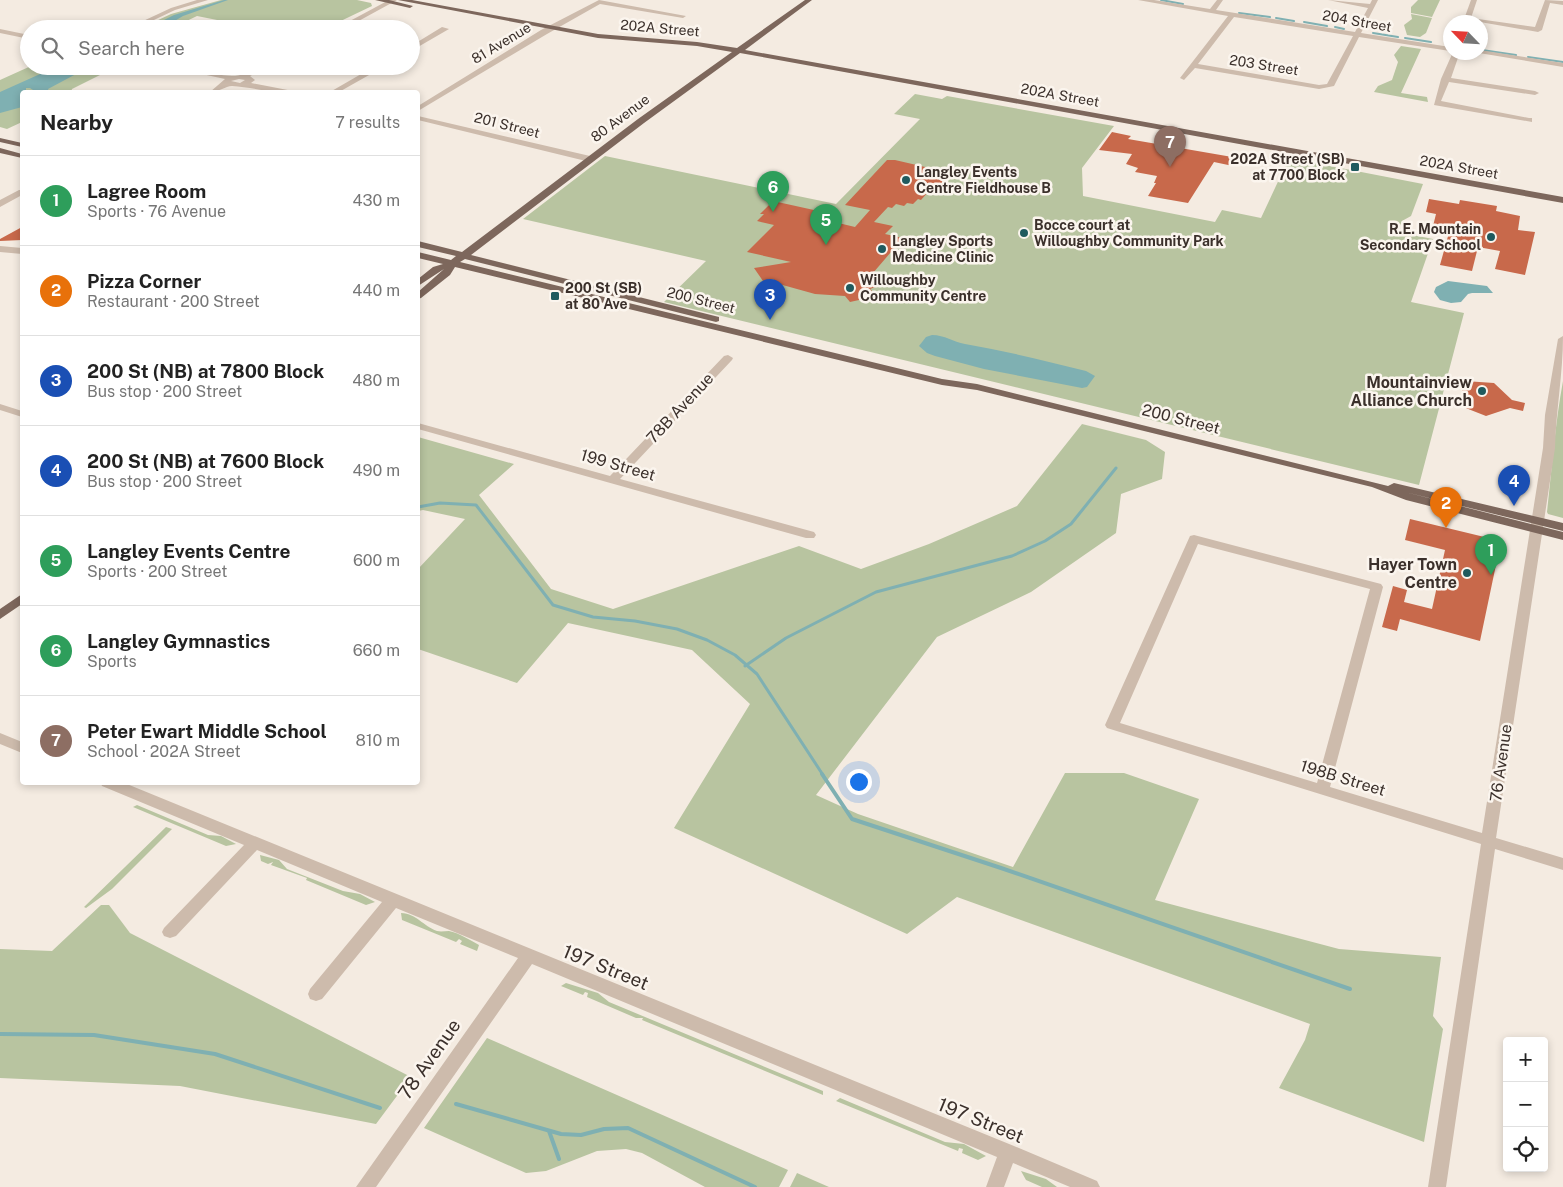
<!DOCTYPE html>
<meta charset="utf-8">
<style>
body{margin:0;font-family:"Public Sans",sans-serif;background:#f6f6f6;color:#222}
.controls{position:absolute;right:15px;bottom:15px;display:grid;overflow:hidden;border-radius:5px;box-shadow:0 2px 8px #0003}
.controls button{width:45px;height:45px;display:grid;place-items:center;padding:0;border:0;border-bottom:1px solid #e0e0e0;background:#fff;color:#222;font:25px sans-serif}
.compass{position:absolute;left:1443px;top:15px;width:45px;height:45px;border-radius:50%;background:#fff;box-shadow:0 2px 8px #0003;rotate:295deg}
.you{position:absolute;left:858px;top:781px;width:18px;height:18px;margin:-12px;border:4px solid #fff;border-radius:50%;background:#1a73e8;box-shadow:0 0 0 8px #1a73e833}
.badge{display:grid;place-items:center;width:32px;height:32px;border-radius:50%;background:#b45309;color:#fff;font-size:16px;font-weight:700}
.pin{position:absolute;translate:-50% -41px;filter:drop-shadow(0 1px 2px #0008)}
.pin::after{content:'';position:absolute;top:26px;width:18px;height:15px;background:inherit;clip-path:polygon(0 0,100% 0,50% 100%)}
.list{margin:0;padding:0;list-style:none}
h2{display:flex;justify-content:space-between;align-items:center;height:65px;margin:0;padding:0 20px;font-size:21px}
h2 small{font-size:16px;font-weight:400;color:#767676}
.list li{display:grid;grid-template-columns:32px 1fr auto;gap:15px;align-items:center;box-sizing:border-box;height:90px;padding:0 20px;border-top:1px solid #e0e0e0}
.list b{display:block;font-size:19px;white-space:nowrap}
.list p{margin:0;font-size:16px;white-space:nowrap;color:#767676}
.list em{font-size:16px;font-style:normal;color:#767676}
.icon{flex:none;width:28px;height:28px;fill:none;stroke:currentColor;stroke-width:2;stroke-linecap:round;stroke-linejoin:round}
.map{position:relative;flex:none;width:1563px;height:1187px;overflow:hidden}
.search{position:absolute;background:#fff;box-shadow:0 2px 8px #0003;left:20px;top:20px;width:400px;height:55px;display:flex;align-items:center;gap:12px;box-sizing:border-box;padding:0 18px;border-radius:28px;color:#767676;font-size:19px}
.panel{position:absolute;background:#fff;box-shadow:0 2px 8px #0003;left:20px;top:90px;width:400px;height:695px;border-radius:5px}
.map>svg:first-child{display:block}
</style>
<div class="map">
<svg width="1563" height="1187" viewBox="0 0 1563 1187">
<rect width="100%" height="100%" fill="#f4ebe1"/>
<path fill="#b8c4a0" d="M221,0h136l14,3 1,3 -48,23h-62l-65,-13 -27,13h-31l32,-15z
M1418,0h22l-8,17 -21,-4v-6z
M1411,14l21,4 -6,15 -6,4 -13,-2 -3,-10 8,-6z
M1401,46l20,3 -20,44 26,4 1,5 -54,-10 4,-6 14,-6 6,-18 -4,-7z
M31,66h87l-46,23 -1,3h-49v30l-15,7 -7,-2v-47z
M915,94l27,5 5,-3 167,30 -32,42 1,28 132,26 7,-12 39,8 28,-60 134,26 -12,32 -9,5 -5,11 36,7 -22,63 53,11 -45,172 -755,-183 42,-41 -183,-42 82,-63 231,48 84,-85 -26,-5z
M1563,381v137l-15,-4 -1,-2c5,-44 8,-88 16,-131z
M1082,424l64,16 19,12 -3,27 -41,15 -5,39 -85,59 -94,45 -121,158 42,19 155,53 52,-94h59l75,26 -44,101 184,49 102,8 -8,59 10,13 -19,113 -145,-54 26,-48 5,-16 -353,-127 -50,37 -233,-106 76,-124 -58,-54 -124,-27 -51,60 -99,-34v-80l47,-50 -42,-9 -5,1v-74l96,27 -35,31 72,94 62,20 186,-63 62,23 68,-25 88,-38z
M137,805l71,30 13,1 15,8 -10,2 -93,-39z
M166,827l6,2 -60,60 -26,19 -2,-1z
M260,855l19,5 8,9 56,22 17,3 15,8 -9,3 -60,-25 1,-2 -36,-13 2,-3 -5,2 -7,-3z
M101,905h8l21,28 281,144 -35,47 -196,-38 -180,-8v-129l52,2z
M401,913c16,1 22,13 36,18 4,1 8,0 12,0 10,2 21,9 30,14l-2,6 -17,-7 2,-3 -3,-2 -3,3 -54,-22z
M566,983l32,10 11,9 214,89v4l-181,-75 1,-2h-7l-49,-21 1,-4 -3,-1 -2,3 -22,-9z
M487,1038l301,132 -9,17h-74l-63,-34 -16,-4 -29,2 -51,20 -20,2 -102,-45z
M840,1098l105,44 19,2 22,12 -8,4 -16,-7 1,-4 -4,-1 -1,3 -122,-50z
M1021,1171l25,8 11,8h-15l-16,-7z
M797,1173l32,14h-39z"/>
<path fill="#7fb0b2" d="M224,0h4l-45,16 -22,13h-15l28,-14z
M58,66h33l-43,23 1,3h-13l-6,-4h-4v4h-4v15l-22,6v-21z
M1448,281l39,5 6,7h-21l-4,1 -7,8 -10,1 -11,-3 -6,-8 2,-5z
M932,335c13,0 21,7 33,9 41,7 81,17 121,27l9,5 -8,11 -5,1 -98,-19 -49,-13 -8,-3 -8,-7 7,-9z"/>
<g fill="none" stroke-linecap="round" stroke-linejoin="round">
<path stroke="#7fb0b2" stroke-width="2" d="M1161,0l22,4
M1239,13l31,4
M1276,18l18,3
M1304,22l23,4
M1335,27l9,2
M1373,33l25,4
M1405,38l26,4
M1482,50l34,5
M1528,57l35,5"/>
<path stroke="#7fb0b2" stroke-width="3" d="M418,507l22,-4 36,2 77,100 40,12 42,4 42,8 30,11 28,15 22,19 66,101
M745,666l41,-28 90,-46 136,-36 33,-15 26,-17 45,-56"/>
<path stroke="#7fb0b2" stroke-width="4" d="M822,774l30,45 149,49 349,121
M0,1034l94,1 121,19 165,54
M456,1104l105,30 20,1 23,-6 24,-1 127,59
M549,1131l10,28"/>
</g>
<path fill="#c8694b" d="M1112,132l19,4 -3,3 110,19 -5,8 -19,-4 -26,41 -40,-7 8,-13h-2l3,-7 -22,-4 3,-4 -12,-4 6,-10 -33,-4z
M887,160h8l56,13 -14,15 -8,3 -8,9 -3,-1 -5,5 -6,-1 -3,3 -8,-2 -4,4 -4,-1 -14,15 19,4 -8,8 18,4 -36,42 11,6 -8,3 7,7 -27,6 -5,-6 -30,-2 -36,-10 -6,-5 -10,2 -9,-13 37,-6 -44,-10 27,-27 -17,-4 7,-7h-4l13,-13 59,13 -6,6 29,7 15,-17 -25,-5z
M1429,199l30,5 1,-4 37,6 -1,5 24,5 -2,14 17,2 -10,43 -30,-6 5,-18 -22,-4 -6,24 -32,-6 10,-36 -17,-3 3,-12 -10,-2z
M22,227v13l-22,1v-2z
M1465,381l29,2 18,17 13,3 -2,8 -13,-3 -24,8 -28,-11z
M1410,519l91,22 -21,100 -80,-22 -3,12 -15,-4 11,-41 14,4 -3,12 28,7 13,-59 -40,-10z"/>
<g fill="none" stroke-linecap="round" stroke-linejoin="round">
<path fill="#cdbbac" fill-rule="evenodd" d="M197,0h11l-33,10 -40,19h-9l45,-21z
M389,0h8l-53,29h-9z
M599,0l87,16 -3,2 -83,-14 -53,30 -129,77v-5l123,-76z
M1138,0h16l56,9 7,-9h6l-7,10 139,22 13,-24 -40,-8 42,4 2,-4h6l-17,33 89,14v4l-91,-14 -25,49 -15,3 -124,-21 -11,12 -4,-2 48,-62zM1234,17l119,19 -26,48 -8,1 -121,-21z
M1471,0h6l-6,18 64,9 10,-27 18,1v4l-13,-2 -8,27 -4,2 -58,-10h-17z
M442,27l7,2 -38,22v-5z
M0,29l29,6v4l-29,-6z
M1480,50l83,13v4l-90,-15h7z
M1453,52h7l-9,26 84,13 4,2 -4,2 -86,-13 -8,19 88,17h3v4l-98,-17 7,-26z
M165,66c23,0 44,9 67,10 13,0 24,-10 38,-10l-20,10 5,4 -4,3 47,9c-21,3 -45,-5 -66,-6 -7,0 -12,6 -22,6l15,-13zM239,79l6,1 -5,3 -9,-2z
M375,66h10l-46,26h-9z
M418,116l172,40 4,3 -4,3 -172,-42z
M19,190h3v5l-22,12v-7z
M0,246l22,2v6l-22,-2z
M1563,336c0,38 -7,74 -8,112l-59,390 67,20v12l-68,-21 -49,338h-18l53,-343 -374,-116 -2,-3 85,-189 4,-1 187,49 2,3 -53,200 152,46 61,-385 2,-33 13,-76zM1198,544l172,45 -53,194 -197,-60z
M728,355l5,3 -1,2 -112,119 194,53 2,3 -2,3h-8l-388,-109v-6l192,53 114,-120z
M0,404l22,7v6l-22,-7z
M0,733l22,9v11l-22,-9z
M100,782h22l892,364 83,35 3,6h-30l-57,-24 -9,24h-18l11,-30 -465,-193 -156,223h-20l162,-229 -122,-50 -74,91 -6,2 -6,-2 -2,-5 2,-5 72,-87 -125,-52 -81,86 -6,2 -6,-2 -2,-4 2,-4 80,-83 -142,-59z"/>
<path fill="#7d675c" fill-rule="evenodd" d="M375,0h14l24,6 -3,2z
M398,0h14l186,34 99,8 40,6 68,-48h7l-67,50 818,147v6l-823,-150 -96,70 -173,132 248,62v4l-3,1 -251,-63 -5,3 482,117 35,5 411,102 6,-3 169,40v8l-158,-39 158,40v8l-157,-40 -34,-13 -395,-97 -35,-5 -487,-118 -5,8 -29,23 -3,1v-7l26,-23 -26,17v-7l15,-12 10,-3 -25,-6v-6l33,8 5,-4 -38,-9v-6l44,11 176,-133 94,-67 -35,-6 -99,-8z
M0,138l22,5v4l-22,-5z
M0,148l22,6v4l-22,-5z
M22,594v10l-22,15v-10z"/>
</g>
<g fill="#1f5a5e" stroke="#fbf5ee" stroke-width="2">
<rect x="1350" y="162" width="10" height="10" rx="2.5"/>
<circle cx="906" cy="180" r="5"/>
<circle cx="1024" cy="233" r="5"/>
<circle cx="1491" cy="237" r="5"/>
<circle cx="882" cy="249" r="5"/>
<circle cx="850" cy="288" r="5"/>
<rect x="550" y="291" width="10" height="10" rx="2.5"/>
<circle cx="1482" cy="391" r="5"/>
<circle cx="1467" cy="573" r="5"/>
</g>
<g text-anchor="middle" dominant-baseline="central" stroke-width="5" stroke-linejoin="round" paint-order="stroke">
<g font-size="14" fill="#3b302b" stroke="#fbf5ee">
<text transform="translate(1357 21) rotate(10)">204 Street</text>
<text transform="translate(660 28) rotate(5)">202A Street</text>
<text transform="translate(501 43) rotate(-31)">81 Avenue</text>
<text transform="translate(1264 65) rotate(9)">203 Street</text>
<text transform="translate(1060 95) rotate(10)">202A Street</text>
<text transform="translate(620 118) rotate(-37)">80 Avenue</text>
<text transform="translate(507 125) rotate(14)">201 Street</text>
<text transform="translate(1459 167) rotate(10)">202A Street</text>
<text transform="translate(701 300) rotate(14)">200 Street</text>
</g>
<g font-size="14" font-weight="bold" fill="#3b302b" stroke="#fbf5ee" text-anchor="start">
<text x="1345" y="159" text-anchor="end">202A Street (SB)<tspan x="1345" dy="16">at 7700 Block</tspan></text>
<text x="916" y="172">Langley Events<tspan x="916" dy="16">Centre Fieldhouse B</tspan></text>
<text x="1034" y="225">Bocce court at<tspan x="1034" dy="16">Willoughby Community Park</tspan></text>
<text x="1481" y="229" text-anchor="end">R.E. Mountain<tspan x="1481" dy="16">Secondary School</tspan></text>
<text x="892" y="241">Langley Sports<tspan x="892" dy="16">Medicine Clinic</tspan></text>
<text x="860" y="280">Willoughby<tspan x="860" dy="16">Community Centre</tspan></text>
<text x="565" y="288">200 St (SB)<tspan x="565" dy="16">at 80 Ave</tspan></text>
</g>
<g font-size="16" font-weight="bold" fill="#3b302b" stroke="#fbf5ee" text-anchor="end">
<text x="1472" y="382">Mountainview<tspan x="1472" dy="18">Alliance Church</tspan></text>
<text x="1457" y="564">Hayer Town<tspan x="1457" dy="18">Centre</tspan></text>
</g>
<g font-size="16" fill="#3b302b" stroke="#fbf5ee">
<text transform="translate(680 408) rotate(-47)">78B Avenue</text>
<text transform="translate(1181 419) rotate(14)">200 Street</text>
<text transform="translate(618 465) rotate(16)">199 Street</text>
<text transform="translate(1501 763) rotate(-82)">76 Avenue</text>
<text transform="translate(1343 778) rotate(17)">198B Street</text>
</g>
<g font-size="19" fill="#3b302b" stroke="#fbf5ee">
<text transform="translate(606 967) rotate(22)">197 Street</text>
<text transform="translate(429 1059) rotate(-55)">78 Avenue</text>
<text transform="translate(981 1120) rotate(22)">197 Street</text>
</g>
</g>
</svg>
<div class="controls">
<button>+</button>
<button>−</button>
<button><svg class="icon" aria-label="locate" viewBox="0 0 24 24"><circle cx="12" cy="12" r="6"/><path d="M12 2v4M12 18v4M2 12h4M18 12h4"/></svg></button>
</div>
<svg class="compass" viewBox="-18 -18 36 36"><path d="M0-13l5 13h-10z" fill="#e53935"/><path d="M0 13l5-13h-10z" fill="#767676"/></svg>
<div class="you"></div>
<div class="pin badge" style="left:1491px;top:575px;background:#2e9e5b">1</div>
<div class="pin badge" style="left:1446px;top:528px;background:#e8710a">2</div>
<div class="pin badge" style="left:770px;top:320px;background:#1a4fb4">3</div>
<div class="pin badge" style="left:1514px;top:506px;background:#1a4fb4">4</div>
<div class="pin badge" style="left:826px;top:245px;background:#2e9e5b">5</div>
<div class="pin badge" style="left:773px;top:212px;background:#2e9e5b">6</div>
<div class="pin badge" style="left:1170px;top:167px;background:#8d6e63">7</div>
<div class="search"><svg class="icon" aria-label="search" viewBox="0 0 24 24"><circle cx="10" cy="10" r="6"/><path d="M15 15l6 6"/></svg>Search here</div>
<section class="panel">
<h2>Nearby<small>7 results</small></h2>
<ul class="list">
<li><span class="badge" style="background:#2e9e5b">1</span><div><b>Lagree Room</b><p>Sports · 76 Avenue</p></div><em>430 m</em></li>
<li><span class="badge" style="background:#e8710a">2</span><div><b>Pizza Corner</b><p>Restaurant · 200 Street</p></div><em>440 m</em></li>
<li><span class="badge" style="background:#1a4fb4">3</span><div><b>200 St (NB) at 7800 Block</b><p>Bus stop · 200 Street</p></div><em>480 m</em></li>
<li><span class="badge" style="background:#1a4fb4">4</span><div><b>200 St (NB) at 7600 Block</b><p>Bus stop · 200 Street</p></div><em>490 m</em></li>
<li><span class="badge" style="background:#2e9e5b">5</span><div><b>Langley Events Centre</b><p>Sports · 200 Street</p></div><em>600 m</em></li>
<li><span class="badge" style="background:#2e9e5b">6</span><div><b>Langley Gymnastics</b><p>Sports</p></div><em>660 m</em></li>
<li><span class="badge" style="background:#8d6e63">7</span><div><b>Peter Ewart Middle School</b><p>School · 202A Street</p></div><em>810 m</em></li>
</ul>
</section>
</div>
